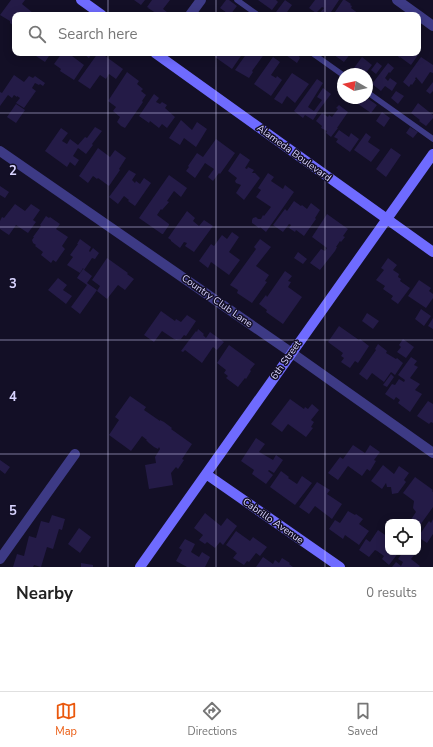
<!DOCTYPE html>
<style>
body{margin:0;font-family:"Nunito Sans",sans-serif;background:#f2f2f2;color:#222}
.controls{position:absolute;right:12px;bottom:12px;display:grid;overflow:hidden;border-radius:8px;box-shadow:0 2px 10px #0003}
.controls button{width:36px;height:36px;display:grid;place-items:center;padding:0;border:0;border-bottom:1px solid #e0e0e0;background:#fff;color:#222;font:20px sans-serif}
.compass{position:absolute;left:337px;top:68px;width:36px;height:36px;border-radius:50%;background:#fff;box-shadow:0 2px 10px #0003;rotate:279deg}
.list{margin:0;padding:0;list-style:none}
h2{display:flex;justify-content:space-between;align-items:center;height:52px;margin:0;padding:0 16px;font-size:17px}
h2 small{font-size:13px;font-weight:400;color:#767676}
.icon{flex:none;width:22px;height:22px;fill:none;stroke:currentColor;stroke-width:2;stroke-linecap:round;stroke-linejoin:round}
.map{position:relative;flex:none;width:433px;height:567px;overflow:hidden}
.search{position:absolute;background:#fff;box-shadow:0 2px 10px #0003;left:12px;right:12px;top:12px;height:44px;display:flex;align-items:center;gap:10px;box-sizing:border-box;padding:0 14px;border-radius:8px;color:#767676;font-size:15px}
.sheet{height:124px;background:#fff}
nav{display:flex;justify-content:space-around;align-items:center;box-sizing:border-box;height:56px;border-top:1px solid #e0e0e0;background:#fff;font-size:11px;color:#767676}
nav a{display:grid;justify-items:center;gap:2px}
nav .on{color:#ea580c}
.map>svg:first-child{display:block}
</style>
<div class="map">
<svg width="433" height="567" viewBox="0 0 433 567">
<rect width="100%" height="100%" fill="#130f26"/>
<path fill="#241b47" d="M11,0h14l-3,4 11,9 -1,2h-17v12l-5,-4v-2l-10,-6z
M134,0h11l-4,5z
M152,0h18l-7,9 4,3 -2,3h-6l-11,-7h1l-2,-1z
M226,0h3l8,6 -7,9 -10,-7z
M258,0h18l2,2 -6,8z
M285,0l7,5 -7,10h-5l-4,-3z
M315,0h24l-10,15 -10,-1 5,-6 -2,-1 -6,6 -7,-5z
M343,0h2l6,4 -1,1 2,1 -1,2 8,6 -1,1h-25z
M38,53h13l-6,9 -9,-6z
M62,53h18l-4,2 -3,-1 -1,2 12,9 -10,15 -14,-9 1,-2 -7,-5z
M82,53h10l-3,5z
M98,53h3l22,16 -7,10 -7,-5 -3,5 -6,-4 -10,14 -12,-8z
M217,53h26l-11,16 -17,-12z
M247,53h18l-13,18 1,1 -4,6 -14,-8z
M283,53h18l-2,3 1,2 -3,5z
M335,53h16l-7,9 -10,-7z
M394,53h20l4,2 -7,10 -11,-8v1z
M273,57l7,5 -9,13 5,3 1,-2 5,4 -11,16 -17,-12z
M362,57l10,8 -7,9h-2l-9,-6z
M421,57l12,8v8l-3,-1 -8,12 -6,-7 -1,2h1l-4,6 -1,-1 -2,3 -6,-5z
M377,62l5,4 -6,8 -5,-4z
M388,63l6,5 -4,5 -1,-1 -4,6 3,3 2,-3 7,5 -5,8 -7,-5 -4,5 -9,-7z
M127,72l12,9 -2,3 6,5 -2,2 5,4 -4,6 1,1 -18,26 -4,-2 -4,-4 3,-5 -7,-6 3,-4 -8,-6z
M292,73l17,11 -14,19 -8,-7 -5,8 -8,-5z
M14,75l10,7 5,-6 4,2 2,-2 10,7 -2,3 -3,-2 -1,1 -4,-2 -3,5 4,3 -12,17 -8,-5 4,-5 -3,-2v1l-3,-2 -2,3 -4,-3 -8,11v-14l2,1z
M317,79l6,4 -15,24 6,4 8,-11 -5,-3 6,-9 8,6 -15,20h1l-4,6 -8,-5 -2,3 -9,-7z
M343,82v11l-5,-3z
M433,82v9l-3,3 -4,-3z
M396,91l8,5 -6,8 -7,-6z
M154,94l5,4 -3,4 4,2 2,-2 5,3 -2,3 10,9 -8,11 -5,-4 -3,4 -9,-7 -1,2 -10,-7z
M362,98h5l10,7 -6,8 -13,-9z
M418,103l15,12v3l-6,7 -1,1 -7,-5 1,-1 -9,-7z
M16,104l9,6 -9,13 -9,-6z
M339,105l9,7 -11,16h1l-7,9 -5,-4 1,-2 -6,-3 1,-2 -6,-5 6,-8 6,4 1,-2 3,2 6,-8 -2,-1z
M382,112l8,6 -6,9 -8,-6z
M181,120l11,10 5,-8 10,7 -11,18 -12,-9 -4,7 -11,-7z
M95,127l7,4 -10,13 1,1 -7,9 -8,-6 -5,8 6,4 -4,6 -5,-4 -3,5 -22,-16 16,-23 7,5 -6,8 5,3 3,-5 8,6 7,-8 2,1z
M410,127l8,5 -5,6 -7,-5z
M339,130l10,7 2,-4 8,6 -9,13 -14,-10 2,-3 -4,-2z
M366,133l5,4 -3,5 12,8 -9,12 -17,-12z
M216,139l19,14 -15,21 -1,-1 -6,8 -5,-4 6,-8 -9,-6 -10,15 -9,-7 3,-4 -1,-1 9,-13 6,4z
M98,148l12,9 5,-7 11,8 -7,11 1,1 -11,16 -11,-8 -1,1 -4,-3 -5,7 -9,-7z
M391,148l10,7 -15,22 -10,-8z
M240,153l10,7 -5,8 2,1 1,-2 6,3 -2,3h3l5,5 -16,22 -8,-7 5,-8 -5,-2 -1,-2 2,-3 -9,-7z
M129,170l7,4 -4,6 3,3 1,-2 4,3 4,-6 7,5 -16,23 -7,-5 1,-1 -5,-4 -6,8 -9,-7z
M268,173l6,4 -3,4 12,8 2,-4 9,7 -28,40 -6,-5 -1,1 -4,-3 -3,-2v-3l1,-2 3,-1 2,2h3l2,-4 1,1 7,-9 -15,-10 5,-7 -3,-2z
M169,175l18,13 -6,9 -7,-6 -7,10 2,1 -7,8 -1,-1 -4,6 12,9v1l-6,9h-1l-23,-16z
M0,186l9,6 -4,6 -5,-3z
M294,201l7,5 1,-1 5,4 4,-6 9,7 -5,8 1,1 -12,17 -8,-6 -1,2 -6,-4 2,-3 -2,-1 -6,8 -10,-7 12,-16 2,2z
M15,204l10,7 6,-7 9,6 -7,10 3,2 -8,11 -12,-8 -7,10 -9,-6v-8l2,-4 2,1z
M187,211l8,7 -2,3 6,5 5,-6 9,6 -19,26 -9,-6 2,-3 -3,-1 -4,6 -9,-7v-1l-3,-2z
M327,214l21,15 -5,7 2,1 -4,5 -1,-1 -4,6h1l-2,4 -15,19 -10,-7 11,-14 4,2 2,-3 -15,-11z
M46,216l3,2 1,-1 10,7 -4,5 12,8 -6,9 3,3 -9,13 -3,-2 -2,3 -10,-8 2,-3 -8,-6 1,-1 -3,-2 -1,-3 2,-3h-1l8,-11 -1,-1z
M232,232l7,5 -10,15 11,8 -11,15 -18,-13 -3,6 -9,-7 12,-17 3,2 8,-11 5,4z
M80,239l11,8 -2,4 1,1 3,-4 6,5 -4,6 -3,-1 -8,12 -1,-2 -3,5 -13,-8 6,-8 -3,-2 8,-11h-1z
M260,239l11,8 -15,19 13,9 -4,6 2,1 -15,21 -15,-10 1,-3 -8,-5 26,-36 -2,-2z
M298,252l9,7 -4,5 -9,-6z
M107,258l21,15 -1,1 7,5 -9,11 -7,-5 -11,14 -10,-8 3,-5 -8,-6z
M388,258l9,7 -4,5 6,4 -1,3 3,2 -1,2 10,7 -12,16 -7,-5 2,-3 -10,-7 2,-3 -9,-6 8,-10 -3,-2z
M83,269l9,7 -5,7 10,7 -17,24 -9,-7 16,-22 -10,-7z
M285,271l7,5 -4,5 3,1 -3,5 14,10 -19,27 -17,-12 1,-2 -8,-6 7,-9 1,2z
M58,278l9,7 -4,5 9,6 -6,8 -18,-14z
M419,280l12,8 -2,3 4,3v4l-7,10 -18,-12z
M421,309l10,7 -7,10 -9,-7z
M161,311l14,10 1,-2 5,3 6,-7 9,6 -10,15 -2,-1 -3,4 -5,1 -1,-1h-1l-12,-8 -8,11 -10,-7z
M367,313l12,8 -6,8 -11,-8z
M433,318v11l-5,-3z
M339,326l20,14 1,-1 9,7 -11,17 -3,-2 -5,7 -9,-6 3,-4 -3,-2 2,-3 -15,-11z
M198,329l6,5 -1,1 3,3 4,-6 14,10 -7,8 -4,-3 -11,16 -17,-13 -2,2 -2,-1 15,-20 1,1z
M403,339l11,8 -8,11 -9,-6 4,-5 -2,-2z
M378,344l9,7 -1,2 10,6 1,-1 6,5 -8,12 -4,-3 -7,10 -12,-9 -5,7 -8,-6 17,-24 -1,-1z
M229,345l26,19 -5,6 1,1 -5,8 -1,-1 -7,9 -12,-9 2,-2 -4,-3 2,-3 -9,-7z
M411,357l6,4 -3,4 4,2 -8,11 10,6 -5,6 7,4 -12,18 -12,-9 2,-3 -4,-3 -2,3 -9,-6 7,-10 3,1 4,-6 5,3 1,-2 -7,-5z
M391,374l3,3 -7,10 -4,-2z
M130,396l16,11 -2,3 16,11v-1l4,2 8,6 -1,1 21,15 -10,15 2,1 -6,9 -2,-2 -5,6 2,12 -24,4 -4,-24 11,-2 -1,-6 5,-8 -1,-2 -1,2 -4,-2 -5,-4 -3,-3h1l-5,-4 -11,15 -22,-16 10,-15 -4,-3z
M290,399l14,10 1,-2 3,2 4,-5 7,6 -8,10 3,2 -3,5 2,1 -7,9 -18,-13 -6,8 -11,-8z
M428,401l5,3v19l-2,-1 -2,2 -12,-8z
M256,438l9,6 -6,8 2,1 12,7 3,-5 7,5 -9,13 -5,-3 -1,1 5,4 -7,9 -14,-10 2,-4 -13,-9z
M353,445l12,8 5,-8 10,7 -6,8 2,1 -6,10 -3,-2 -5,7 -14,-10 -10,14 -10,-7 12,-16 3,2z
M0,460l10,7 -5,7 -5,-4z
M383,465l11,9 5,-8 10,7 -5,7 2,2 -8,11 -6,1 -1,-7h-4l-1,-4 -4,6 -11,-8z
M281,471l8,6 -1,1 9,6 5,-8 10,7 -17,22 -25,-18z
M415,477l18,13 -1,1 1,1v15l-15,21v-6h-6l-2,-1 6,-9 -3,-4 1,-7 -11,-8z
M317,482l13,8 -3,4 15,10 -10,15 -17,-13 -6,8 -10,-7z
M348,511l7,4 1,-1 7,5 -4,5 10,7 -10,14 -14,-10 -2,4 -14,-10 6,-9 5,3z
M205,513l16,13 6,-8 10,8 -14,19 -3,-3 -5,6 -8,-6 -2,2 -6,-4 4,-5 -9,-7z
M52,515l13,4 -3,11 -3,-1 -6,20 -6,-2 -6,20 -7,-2 -1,2h-20l4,-13 7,2 5,-20 7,2 5,-17 8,2z
M433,519v15l-6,9 -9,-6 11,-16 2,2z
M79,528l12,9 -11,16 -12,-9z
M378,530l10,7v15h11l-10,13 -7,-6 2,-3 -7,-5 -2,-1 -6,7 -10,-7 7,-11 4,3z
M236,531l14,10 3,-4 14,10 -7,9 -4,-3 -7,9 -2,-1 -3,4 -11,-7 4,-5 -2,-1h1l-10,-7z
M185,539l10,5 -4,8 8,5 3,-5 8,5 -5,10h-18l-11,-6 6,-11 -3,-2z
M403,552h9l3,2 -4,5 9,7 -1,1h-27l4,-5 5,4 2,-4 -5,-3z
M263,557l10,7 2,-4 4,3 3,-5 8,5 -1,1 4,3h-37z
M81,563l12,2v2h-12z"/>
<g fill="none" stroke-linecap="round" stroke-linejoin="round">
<path stroke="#3d3a85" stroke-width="5.5" d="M237,0l21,15
M312,53l31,22
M367,92l66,47"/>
<path stroke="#3d3a85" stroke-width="10" d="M397,0l21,15
M190,15l11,-15
M418,15l15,11
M0,151l292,202 141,100
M0,559l75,-105"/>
<path stroke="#6f6bff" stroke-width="10" d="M81,0l21,15
M155,53l278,199
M206,474l134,93
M140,567l293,-413"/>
</g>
<path fill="none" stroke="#d9d4ff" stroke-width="1" stroke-opacity="0.55" d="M108,0v15M216,0v15M325,0v15M108,53v514M216,53v514M325,53v514M0,113h433M0,227h433M0,340h433M0,454h433"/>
<g text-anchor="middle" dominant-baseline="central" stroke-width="3" stroke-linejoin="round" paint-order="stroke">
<g font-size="10" fill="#d9d4ff" stroke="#130f26">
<text transform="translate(294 153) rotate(36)">Alameda Boulevard</text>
<text transform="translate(217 301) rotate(35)">Country Club Lane</text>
<text transform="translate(286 360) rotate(-55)">6th Street</text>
<text transform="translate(273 521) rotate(35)">Cabrillo Avenue</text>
</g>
</g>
<g font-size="13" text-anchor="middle" font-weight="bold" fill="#d9d4ff" stroke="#130f26" stroke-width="3" stroke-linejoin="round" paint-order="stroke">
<text x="13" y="175">2</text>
<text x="13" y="288">3</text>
<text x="13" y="401">4</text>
<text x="13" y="515">5</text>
</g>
</svg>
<div class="controls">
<button><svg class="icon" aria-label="locate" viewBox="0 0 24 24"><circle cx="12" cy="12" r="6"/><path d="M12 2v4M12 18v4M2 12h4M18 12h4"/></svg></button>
</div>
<svg class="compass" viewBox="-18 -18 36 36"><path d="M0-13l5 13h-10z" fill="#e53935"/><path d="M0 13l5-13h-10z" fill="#767676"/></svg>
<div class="search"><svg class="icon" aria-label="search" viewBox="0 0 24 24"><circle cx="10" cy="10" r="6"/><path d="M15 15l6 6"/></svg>Search here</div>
</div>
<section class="sheet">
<h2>Nearby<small>0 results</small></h2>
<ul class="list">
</ul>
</section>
<nav>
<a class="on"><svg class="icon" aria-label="map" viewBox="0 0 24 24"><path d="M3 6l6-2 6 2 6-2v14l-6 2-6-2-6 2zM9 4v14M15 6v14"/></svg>Map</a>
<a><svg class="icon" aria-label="directions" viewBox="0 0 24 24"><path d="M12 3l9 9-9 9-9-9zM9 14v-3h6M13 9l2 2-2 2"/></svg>Directions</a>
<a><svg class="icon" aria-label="saved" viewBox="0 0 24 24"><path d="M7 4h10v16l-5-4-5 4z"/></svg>Saved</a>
</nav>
